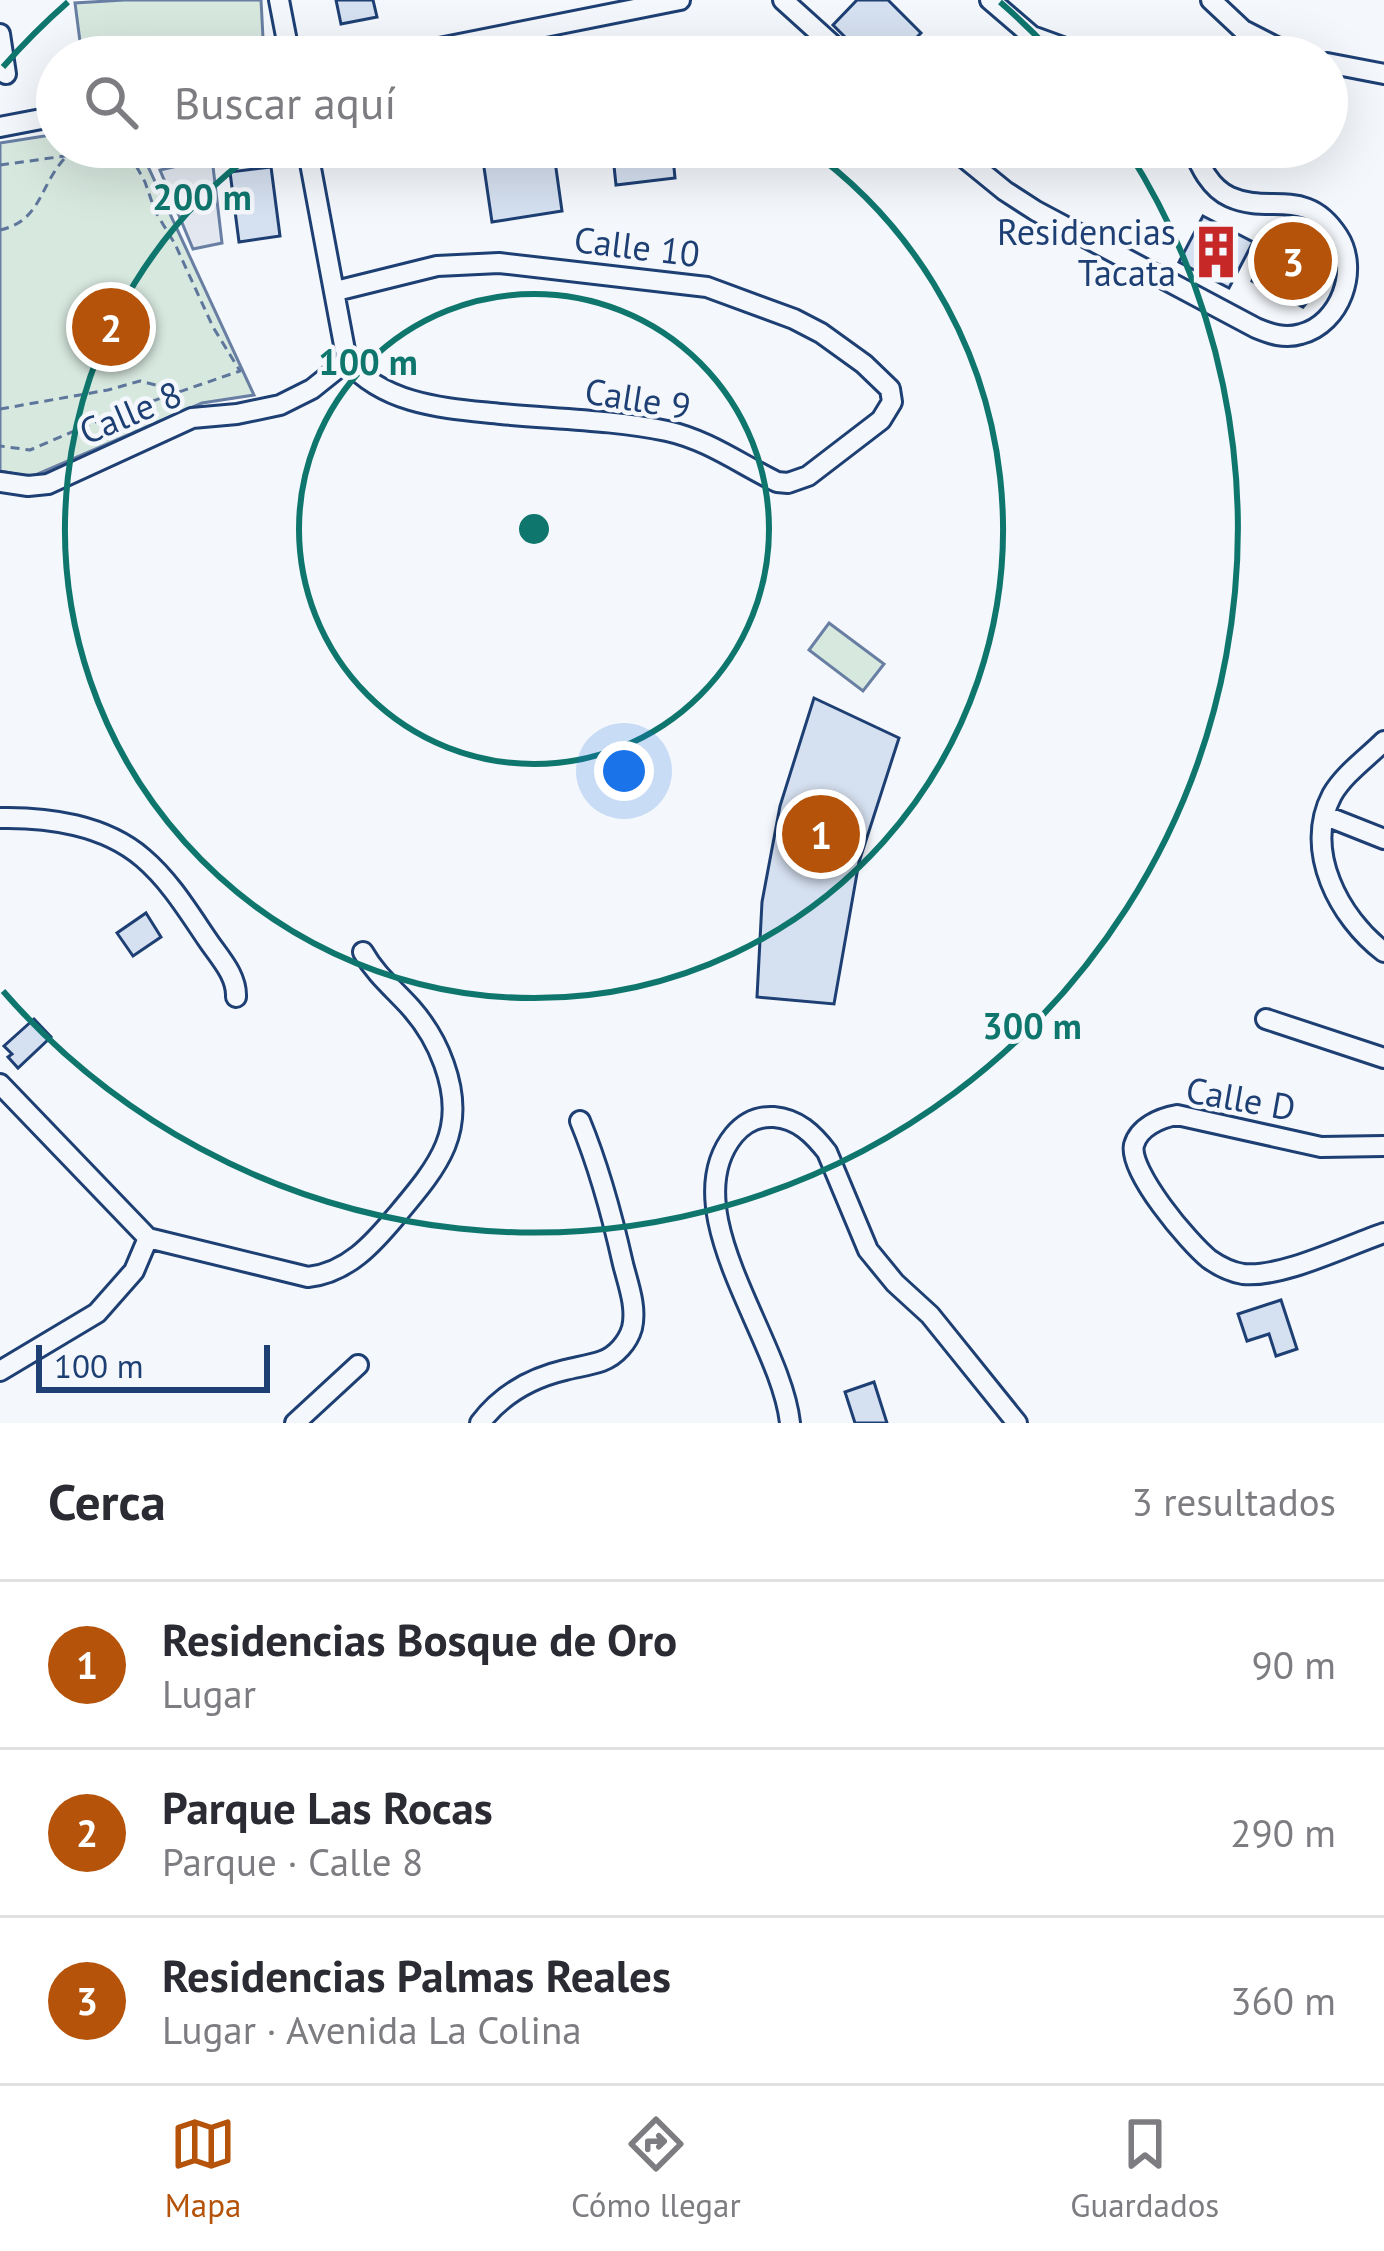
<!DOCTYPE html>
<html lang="es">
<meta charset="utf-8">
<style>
body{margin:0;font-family:"PT Sans",sans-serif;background:#f2f2f3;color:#2b2b33}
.scale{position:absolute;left:36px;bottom:30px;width:234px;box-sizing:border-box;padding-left:12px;border:6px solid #1d3f73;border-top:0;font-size:33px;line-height:42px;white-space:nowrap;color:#1d3f73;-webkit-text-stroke:9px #f4f7fb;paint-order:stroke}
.you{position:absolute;left:624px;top:771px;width:42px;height:42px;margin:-30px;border:9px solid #fff;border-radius:50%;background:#1a73e8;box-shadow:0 0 0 18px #1a73e833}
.badge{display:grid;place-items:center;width:78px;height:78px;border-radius:50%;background:#b45309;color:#fff;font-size:39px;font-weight:700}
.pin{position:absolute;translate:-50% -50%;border:6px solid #fff;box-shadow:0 3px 12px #0006}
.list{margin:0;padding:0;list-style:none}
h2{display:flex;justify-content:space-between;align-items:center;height:156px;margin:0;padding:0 48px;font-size:51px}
h2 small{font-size:39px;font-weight:400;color:#7c7c81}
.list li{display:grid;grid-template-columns:78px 1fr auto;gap:36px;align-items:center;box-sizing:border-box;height:168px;padding:0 48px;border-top:3px solid #e1e1e2}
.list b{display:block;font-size:45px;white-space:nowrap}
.list p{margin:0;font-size:39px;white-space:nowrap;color:#7c7c81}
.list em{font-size:39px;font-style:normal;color:#7c7c81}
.icon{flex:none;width:66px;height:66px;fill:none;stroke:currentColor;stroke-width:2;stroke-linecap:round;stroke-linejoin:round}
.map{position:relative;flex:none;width:1384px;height:1423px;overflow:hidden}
.search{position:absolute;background:#fff;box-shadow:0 12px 48px #0002;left:36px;right:36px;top:36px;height:132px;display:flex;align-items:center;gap:30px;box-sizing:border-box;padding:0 42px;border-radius:66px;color:#7c7c81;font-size:45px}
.sheet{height:660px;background:#fff}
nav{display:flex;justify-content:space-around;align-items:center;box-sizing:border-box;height:168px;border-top:3px solid #e1e1e2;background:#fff;font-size:33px;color:#7c7c81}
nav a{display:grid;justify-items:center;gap:6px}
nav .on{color:#b45309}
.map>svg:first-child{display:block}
</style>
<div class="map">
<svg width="1384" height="1423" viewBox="0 0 1384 1423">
<rect width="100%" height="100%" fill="#f4f7fb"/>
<path fill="#d7e8df" stroke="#687fa3" stroke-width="3" d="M124,0h137l2,38 -14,19h-167l-7,-54z
M57,134v13h82l115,248 -52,8 -171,74 -31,-6v-328z
M829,623l55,41 -21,27 -54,-41z"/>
<path fill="#e3e8f0" stroke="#687fa3" stroke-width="3" d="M212,158l10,85 -29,6 -33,-79z"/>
<path fill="#d5e0f0" stroke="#1d3f73" stroke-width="3" d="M336,0h37l4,17 -36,7z
M857,0h31l33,33 -24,24h-32l-32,-32z
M659,41l2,16h-60l-1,-8z
M481,147h72l9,64 -70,11z
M612,147h60l3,31 -59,7z
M271,167l9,69 -41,6 -9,-70z
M1203,216l50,26 -24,46 -50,-26z
M1269,241l54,7 7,26 -27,33 -51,-26z
M814,698l85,40 -40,124 -25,142 -77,-7 5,-95 18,-96z
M146,913l15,24 -28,19 -16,-23z
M34,1019l17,18 -33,31 -10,-11 4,-3 -8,-8z
M1281,1300l16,49 -21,7 -7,-22 -22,7 -9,-27z
M874,1382l13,41h-32l-10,-31z"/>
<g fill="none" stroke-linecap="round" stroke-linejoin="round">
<defs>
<path id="minor" d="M279,0l11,57
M783,0l63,57
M990,0l42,36 58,21
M1211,0l32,30 53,27
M0,34l6,40
M394,57l286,-57
M1327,63l57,11
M0,127l57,-11
M307,147l40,214
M951,147l54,44 31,20 220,117c14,6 29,11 45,6 39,-10 59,-64 37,-98 -32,-50 -68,-21 -108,-39 -20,-9 -30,-31 -38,-50
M336,291l101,-25 62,-3 208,24 87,32 27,14 43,31 26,25 2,13 -11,18 -73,56 -20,7 -11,-1c-37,-18 -69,-42 -110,-51 -53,-11 -111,-12 -166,-17 -56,-6 -114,-8 -154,-53
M0,482l28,4 20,-2 144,-66 45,-4 43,-9 32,-16 35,-28
M1384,741c-17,17 -40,33 -52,54 -29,55 7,123 52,157
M1326,816l58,23
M0,818c48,-1 105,7 143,40 26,22 45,53 64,81 12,18 30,36 29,58
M1266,1019l118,39
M0,1084l148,154
M1384,1146l-63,1 -144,-32c-17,3 -38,12 -43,30 -6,26 55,98 75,114 10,7 22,13 34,15 39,4 103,-28 141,-41
M148,1238l160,39c39,-4 65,-33 89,-62 42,-50 71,-84 47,-151 -7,-20 -18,-39 -33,-56 -17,-19 -35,-33 -48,-56
M0,1371l97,-58 37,-42 14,-33
M295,1423l63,-58
M480,1423c22,-29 51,-45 85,-53 12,-3 26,-5 37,-9 14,-5 26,-19 30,-33 5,-21 -4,-44 -9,-64 -11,-49 -24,-97 -43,-143
M790,1423c-9,-85 -118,-212 -56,-288 11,-13 24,-19 40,-18 24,2 39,17 53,35l41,98 27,33 35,32 87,108"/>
</defs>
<use href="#minor" stroke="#1d3f73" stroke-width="24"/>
<path stroke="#5e769c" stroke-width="3" stroke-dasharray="9 6" stroke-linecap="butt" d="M0,165l87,-12 46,-2 1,11 11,20 10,29 20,33 38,83 27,44 -131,45 -79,34 -30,-4
M0,230c41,-9 39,-43 64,-71
M0,409l108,-19 32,-9 27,7 4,5"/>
<use href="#minor" stroke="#f4f7fb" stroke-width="18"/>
</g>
<g fill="none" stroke="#0f766e" stroke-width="6">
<circle cx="534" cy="529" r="235"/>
<path d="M806 147A469 469 0 1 1 262 147"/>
<path d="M3 67A704 704 0 0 1 68 2M1000 2A704 704 0 0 1 1053 53M1128 151A704 704 0 0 1 3 991"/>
</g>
<defs>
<symbol id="building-bare" viewBox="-9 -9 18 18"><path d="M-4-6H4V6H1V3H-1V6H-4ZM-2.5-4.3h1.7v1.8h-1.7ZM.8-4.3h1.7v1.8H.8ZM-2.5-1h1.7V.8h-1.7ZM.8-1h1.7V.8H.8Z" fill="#c62828" stroke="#f4f7fb" stroke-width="2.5" paint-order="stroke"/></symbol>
</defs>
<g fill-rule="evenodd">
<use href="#building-bare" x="1178" y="214" width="76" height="76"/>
</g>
<g text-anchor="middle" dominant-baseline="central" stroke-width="9" stroke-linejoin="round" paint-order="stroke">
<g font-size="36" fill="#1d3f73" stroke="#f4f7fb" text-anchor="end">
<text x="1176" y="231">Residencias<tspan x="1176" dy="41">Tacata</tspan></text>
</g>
<g font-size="36" fill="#1d3f73" stroke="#f4f7fb">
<text transform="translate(637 246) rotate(7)">Calle 10</text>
<text transform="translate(638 398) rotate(9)">Calle 9</text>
<text transform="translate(130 412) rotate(-23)">Calle 8</text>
<text transform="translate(1241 1098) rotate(10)">Calle D</text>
</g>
</g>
<circle cx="534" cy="529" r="18" fill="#0f766e" stroke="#f4f7fb" stroke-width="6"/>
<g font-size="36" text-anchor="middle" font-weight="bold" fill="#0f766e" stroke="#f4f7fb" stroke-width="9" stroke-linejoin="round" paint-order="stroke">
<text x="202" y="210">200 m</text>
<text x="368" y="375">100 m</text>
<text x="1032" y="1039">300 m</text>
</g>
</svg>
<div class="scale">100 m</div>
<div class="you"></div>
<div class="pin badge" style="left:821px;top:834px">1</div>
<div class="pin badge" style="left:111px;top:327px">2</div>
<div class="pin badge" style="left:1293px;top:261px">3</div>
<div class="search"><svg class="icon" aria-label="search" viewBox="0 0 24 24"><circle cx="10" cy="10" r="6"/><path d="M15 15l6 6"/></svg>Buscar aquí</div>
</div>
<section class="sheet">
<h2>Cerca<small>3 resultados</small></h2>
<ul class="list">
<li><span class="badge">1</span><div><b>Residencias Bosque de Oro</b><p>Lugar</p></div><em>90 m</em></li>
<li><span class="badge">2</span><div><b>Parque Las Rocas</b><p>Parque · Calle 8</p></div><em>290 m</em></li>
<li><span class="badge">3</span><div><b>Residencias Palmas Reales</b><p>Lugar · Avenida La Colina</p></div><em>360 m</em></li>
</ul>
</section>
<nav>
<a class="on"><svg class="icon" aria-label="map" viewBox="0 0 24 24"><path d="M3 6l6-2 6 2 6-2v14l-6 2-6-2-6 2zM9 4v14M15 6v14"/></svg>Mapa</a>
<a><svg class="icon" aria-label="directions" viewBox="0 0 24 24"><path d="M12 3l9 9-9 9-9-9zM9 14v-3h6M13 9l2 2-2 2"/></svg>Cómo llegar</a>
<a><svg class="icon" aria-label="saved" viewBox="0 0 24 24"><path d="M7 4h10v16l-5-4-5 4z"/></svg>Guardados</a>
</nav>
